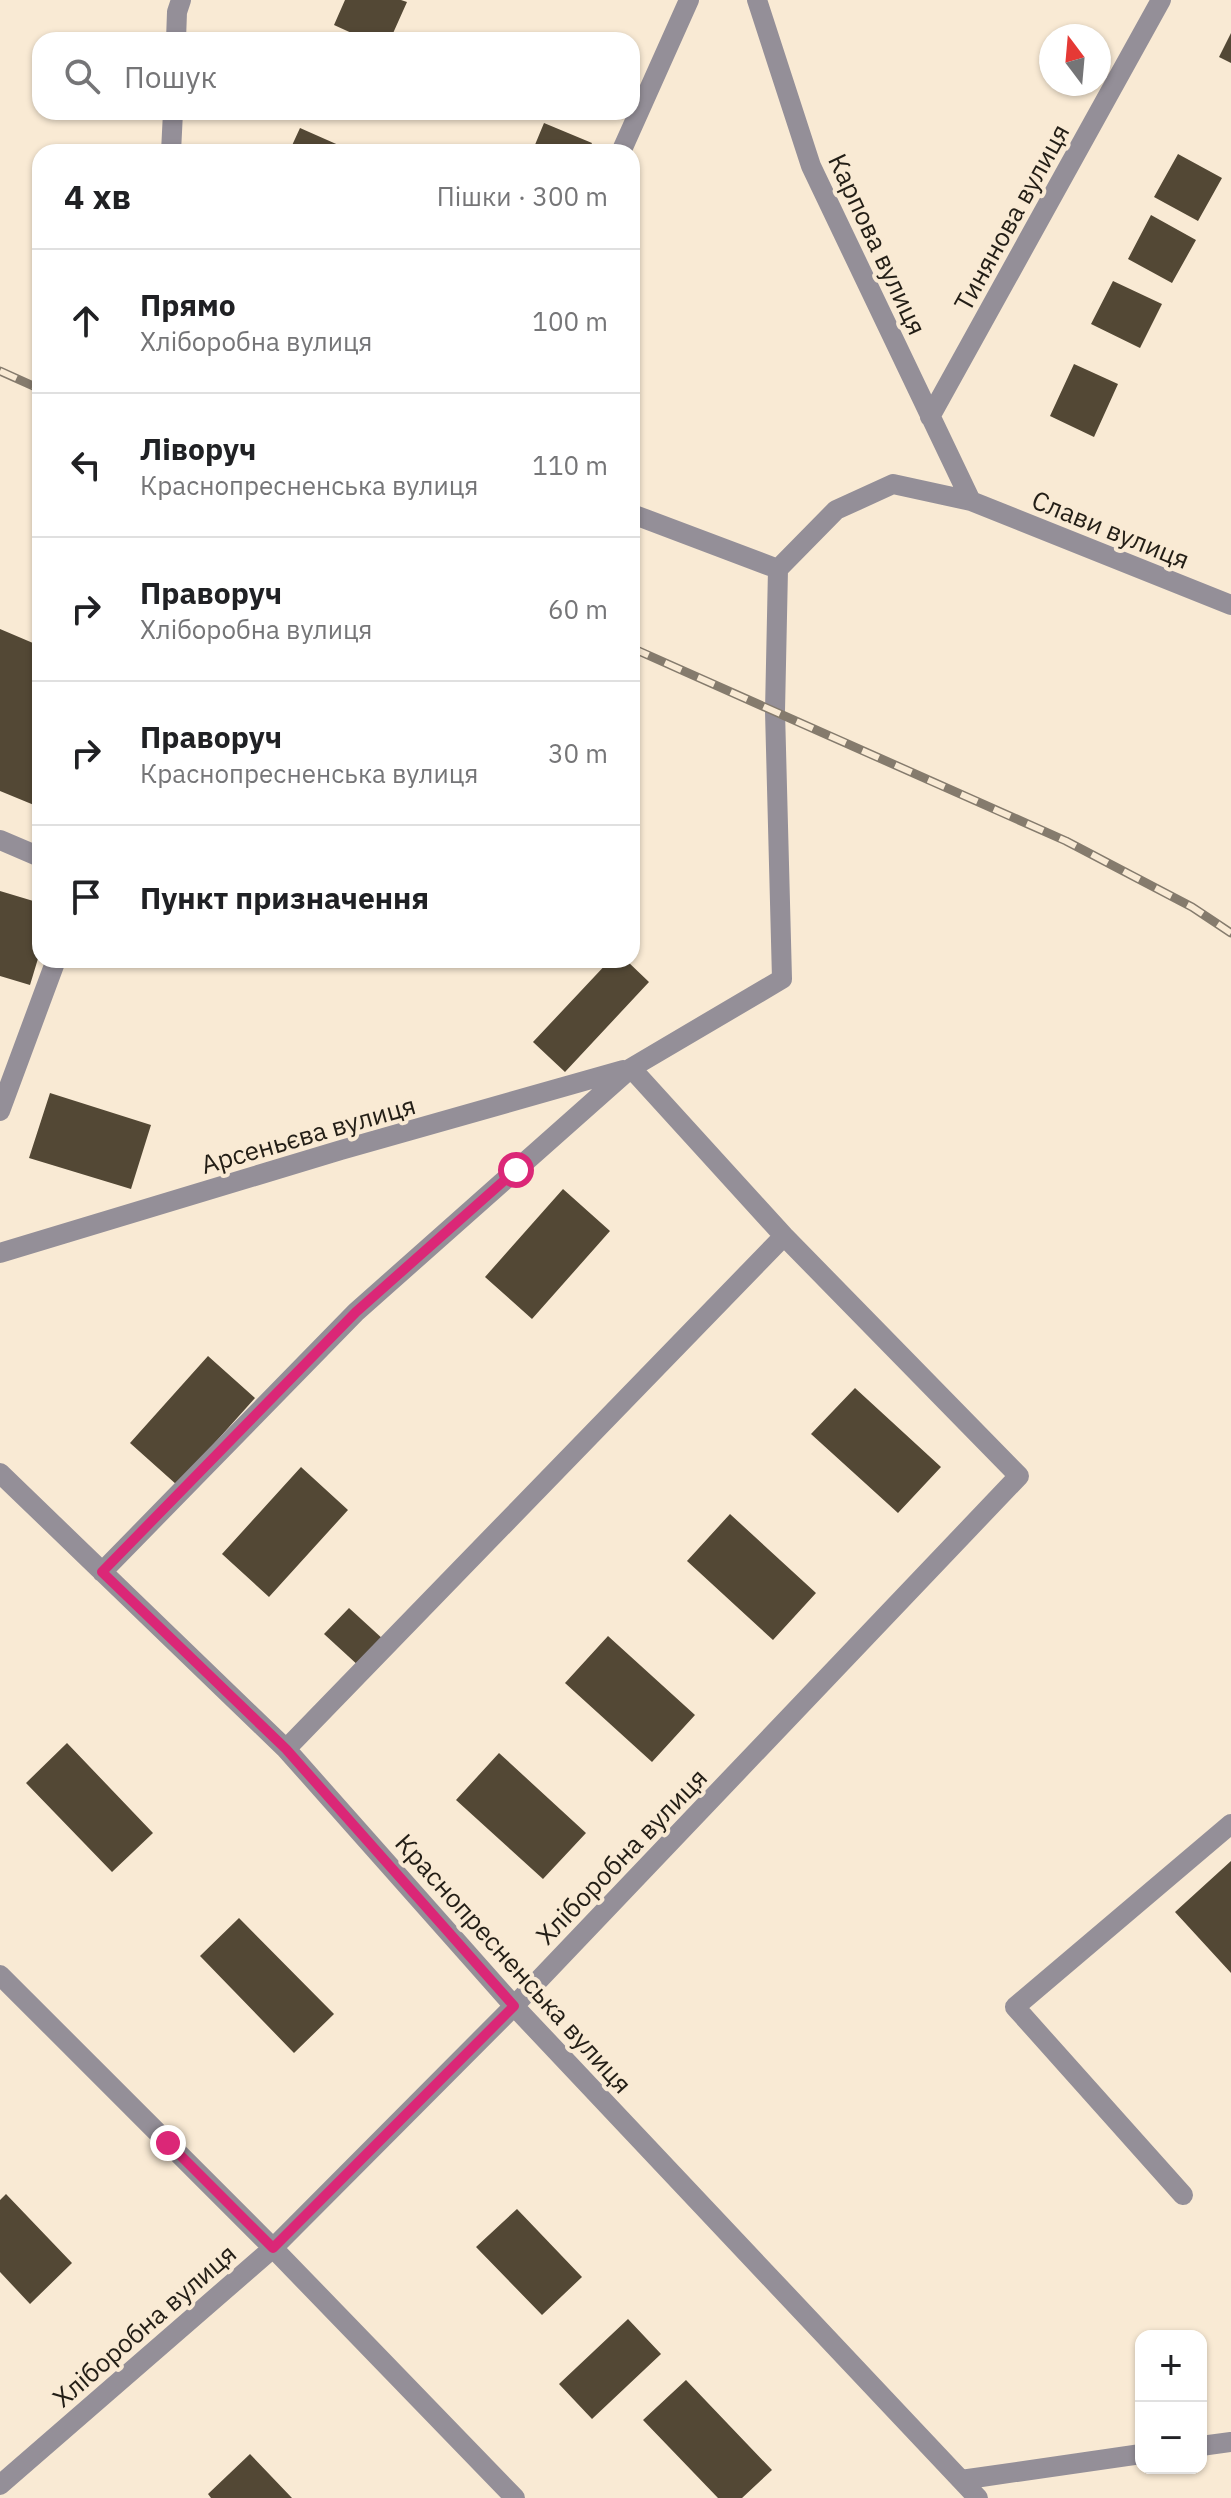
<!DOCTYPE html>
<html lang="uk">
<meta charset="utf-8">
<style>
body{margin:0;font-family:"IBM Plex Sans",sans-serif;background:#f2f2f2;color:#202124}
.controls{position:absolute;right:24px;bottom:24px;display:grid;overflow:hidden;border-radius:16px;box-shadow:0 2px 6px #0004}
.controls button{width:72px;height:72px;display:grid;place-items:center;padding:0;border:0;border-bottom:2px solid #e0e0e0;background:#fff;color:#202124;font:40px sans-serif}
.compass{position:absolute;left:1039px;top:24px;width:72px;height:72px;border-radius:50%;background:#fff;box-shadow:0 2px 6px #0004;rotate:344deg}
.stop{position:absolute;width:24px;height:24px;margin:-18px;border:6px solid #db2777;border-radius:50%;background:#fff}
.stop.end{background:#db2777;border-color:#fff;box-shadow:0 2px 8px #0008}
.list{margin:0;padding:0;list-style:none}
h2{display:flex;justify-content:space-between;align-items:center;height:104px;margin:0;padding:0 32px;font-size:34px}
h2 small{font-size:26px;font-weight:400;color:#757577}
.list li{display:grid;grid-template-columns:52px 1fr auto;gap:24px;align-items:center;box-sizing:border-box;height:144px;padding:0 32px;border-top:2px solid #e0e0e0}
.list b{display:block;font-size:30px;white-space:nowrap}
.list p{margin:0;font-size:26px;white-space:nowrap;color:#757577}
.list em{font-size:26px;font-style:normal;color:#757577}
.icon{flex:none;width:44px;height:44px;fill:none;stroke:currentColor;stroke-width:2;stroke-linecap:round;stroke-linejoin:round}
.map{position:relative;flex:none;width:1231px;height:2498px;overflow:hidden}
.search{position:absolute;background:#fff;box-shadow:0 2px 6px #0004;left:32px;top:32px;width:608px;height:88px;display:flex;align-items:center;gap:20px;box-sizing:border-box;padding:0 28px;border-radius:24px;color:#757577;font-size:30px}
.panel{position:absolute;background:#fff;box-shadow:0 2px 6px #0004;left:32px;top:144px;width:608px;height:824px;border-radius:24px}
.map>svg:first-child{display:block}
</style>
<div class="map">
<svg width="1231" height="2498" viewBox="0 0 1231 2498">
<rect width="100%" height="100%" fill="#f9ead4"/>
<path fill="#534835" d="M345,0h56l6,2 -17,38h-23l-33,-15z
M326,32l17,8h-20z
M1231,33v30l-12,-6z
M544,123l48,20 -4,9h-56z
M300,128l43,19 -2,5h-52z
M1178,154l44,24 -24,43 -44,-24z
M1151,215l45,25 -24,43 -44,-24z
M1113,281l49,23 -22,44 -49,-24z
M1074,364l44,20 -24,53 -44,-21z
M0,629l40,17v144l-6,15 -34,-14z
M0,891l40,12v49l-10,33 -30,-9z
M610,960h16l23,22 -84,90 -32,-30z
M50,1093l101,32 -20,64 -102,-31z
M563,1189l47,42 -78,88 -47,-42z
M208,1356l47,42 -78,87 -47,-42z
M855,1388l86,79 -43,46 -87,-79z
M301,1467l47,43 -79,87 -47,-43z
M730,1514l86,79 -43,47 -86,-79z
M349,1608l35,32 -24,27 -36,-33z
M608,1636l87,79 -43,47 -87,-79z
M67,1743l86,90 -41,39 -86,-89z
M499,1753l87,80 -43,46 -87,-79z
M1231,1861v112l-56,-61z
M239,1918l95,96 -40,39 -94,-97z
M6,2194l66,69 -42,41 -30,-32v-72z
M517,2209l65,68 -40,38 -66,-68z
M628,2319l33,35 -69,65 -33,-35z
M686,2380l86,90 -30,28h-24l-75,-78z
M250,2454l42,44h-81l-3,-4z"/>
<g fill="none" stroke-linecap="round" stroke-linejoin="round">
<path stroke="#948f98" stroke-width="20" d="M757,0l54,166 160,335
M176,40l1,-28 4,-12
M171,152l2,-40
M621,152l68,-152
M930,417l231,-417
M632,514l146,55
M0,840l40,17
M0,1111l56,-151
M0,1253l341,-103 282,-80
M0,1473l286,276 228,257 464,492
M102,1572l254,-260 275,-244 151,-89 -7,-268 3,-142 58,-59 57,-26 78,17 260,104
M286,1749l498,-513
M0,1975l273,273 242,250
M1183,2195l-168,-188 216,-183
M1201,2446l30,-4
M961,2480l180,-26
M0,2485l273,-237 241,-242 505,-530 -235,-240 -153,-168"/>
<defs>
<path id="rail" d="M0,371l40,18
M632,648l434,193 126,66 39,26"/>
</defs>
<use href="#rail" stroke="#857b6d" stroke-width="9"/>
<use href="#rail" stroke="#f9ead4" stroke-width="6" stroke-dasharray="18" stroke-linecap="butt"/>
</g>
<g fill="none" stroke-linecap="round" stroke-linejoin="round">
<path stroke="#db2777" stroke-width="10" d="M168,2143l105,105 241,-242 -228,-257 -184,-177 254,-260 160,-142"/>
</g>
<g text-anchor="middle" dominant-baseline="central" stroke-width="8" stroke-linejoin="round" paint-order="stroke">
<g font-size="26" fill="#231e16" stroke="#f9ead4">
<text transform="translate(1011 217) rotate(-61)">Тинянова вулиця</text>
<text transform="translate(878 244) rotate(65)">Карпова вулиця</text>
<text transform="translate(1111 529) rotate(22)">Слави вулиця</text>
<text transform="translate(308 1134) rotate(-16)">Арсеньєва вулиця</text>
<text transform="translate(621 1856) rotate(-46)">Хліборобна вулиця</text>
<text transform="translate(514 1963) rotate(48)">Краснопресненська вулиця</text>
<text transform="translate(144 2325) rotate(-41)">Хліборобна вулиця</text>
</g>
</g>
</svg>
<div class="controls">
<button>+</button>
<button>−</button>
</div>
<svg class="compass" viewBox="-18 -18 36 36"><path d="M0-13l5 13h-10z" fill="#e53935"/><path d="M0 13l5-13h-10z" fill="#757577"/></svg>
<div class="stop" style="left:516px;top:1170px"></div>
<div class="stop end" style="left:168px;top:2143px"></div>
<div class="search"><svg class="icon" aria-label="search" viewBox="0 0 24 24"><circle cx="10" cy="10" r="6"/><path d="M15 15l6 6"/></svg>Пошук</div>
<section class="panel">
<h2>4 хв<small>Пішки · 300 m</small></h2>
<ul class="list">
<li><svg class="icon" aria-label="ahead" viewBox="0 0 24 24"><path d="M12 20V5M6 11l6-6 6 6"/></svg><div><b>Прямо</b><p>Хліборобна вулиця</p></div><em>100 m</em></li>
<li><svg class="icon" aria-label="left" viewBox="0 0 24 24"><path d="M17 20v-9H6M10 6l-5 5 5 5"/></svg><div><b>Ліворуч</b><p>Краснопресненська вулиця</p></div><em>110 m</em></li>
<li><svg class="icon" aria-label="right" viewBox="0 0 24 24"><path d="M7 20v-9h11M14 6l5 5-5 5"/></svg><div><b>Праворуч</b><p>Хліборобна вулиця</p></div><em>60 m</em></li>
<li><svg class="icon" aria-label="right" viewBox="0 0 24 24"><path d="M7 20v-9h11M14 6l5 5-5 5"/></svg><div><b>Праворуч</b><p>Краснопресненська вулиця</p></div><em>30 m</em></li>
<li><svg class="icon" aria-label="arrive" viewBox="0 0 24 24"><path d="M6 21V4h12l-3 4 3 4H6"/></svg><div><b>Пункт призначення</b></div></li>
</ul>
</section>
</div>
